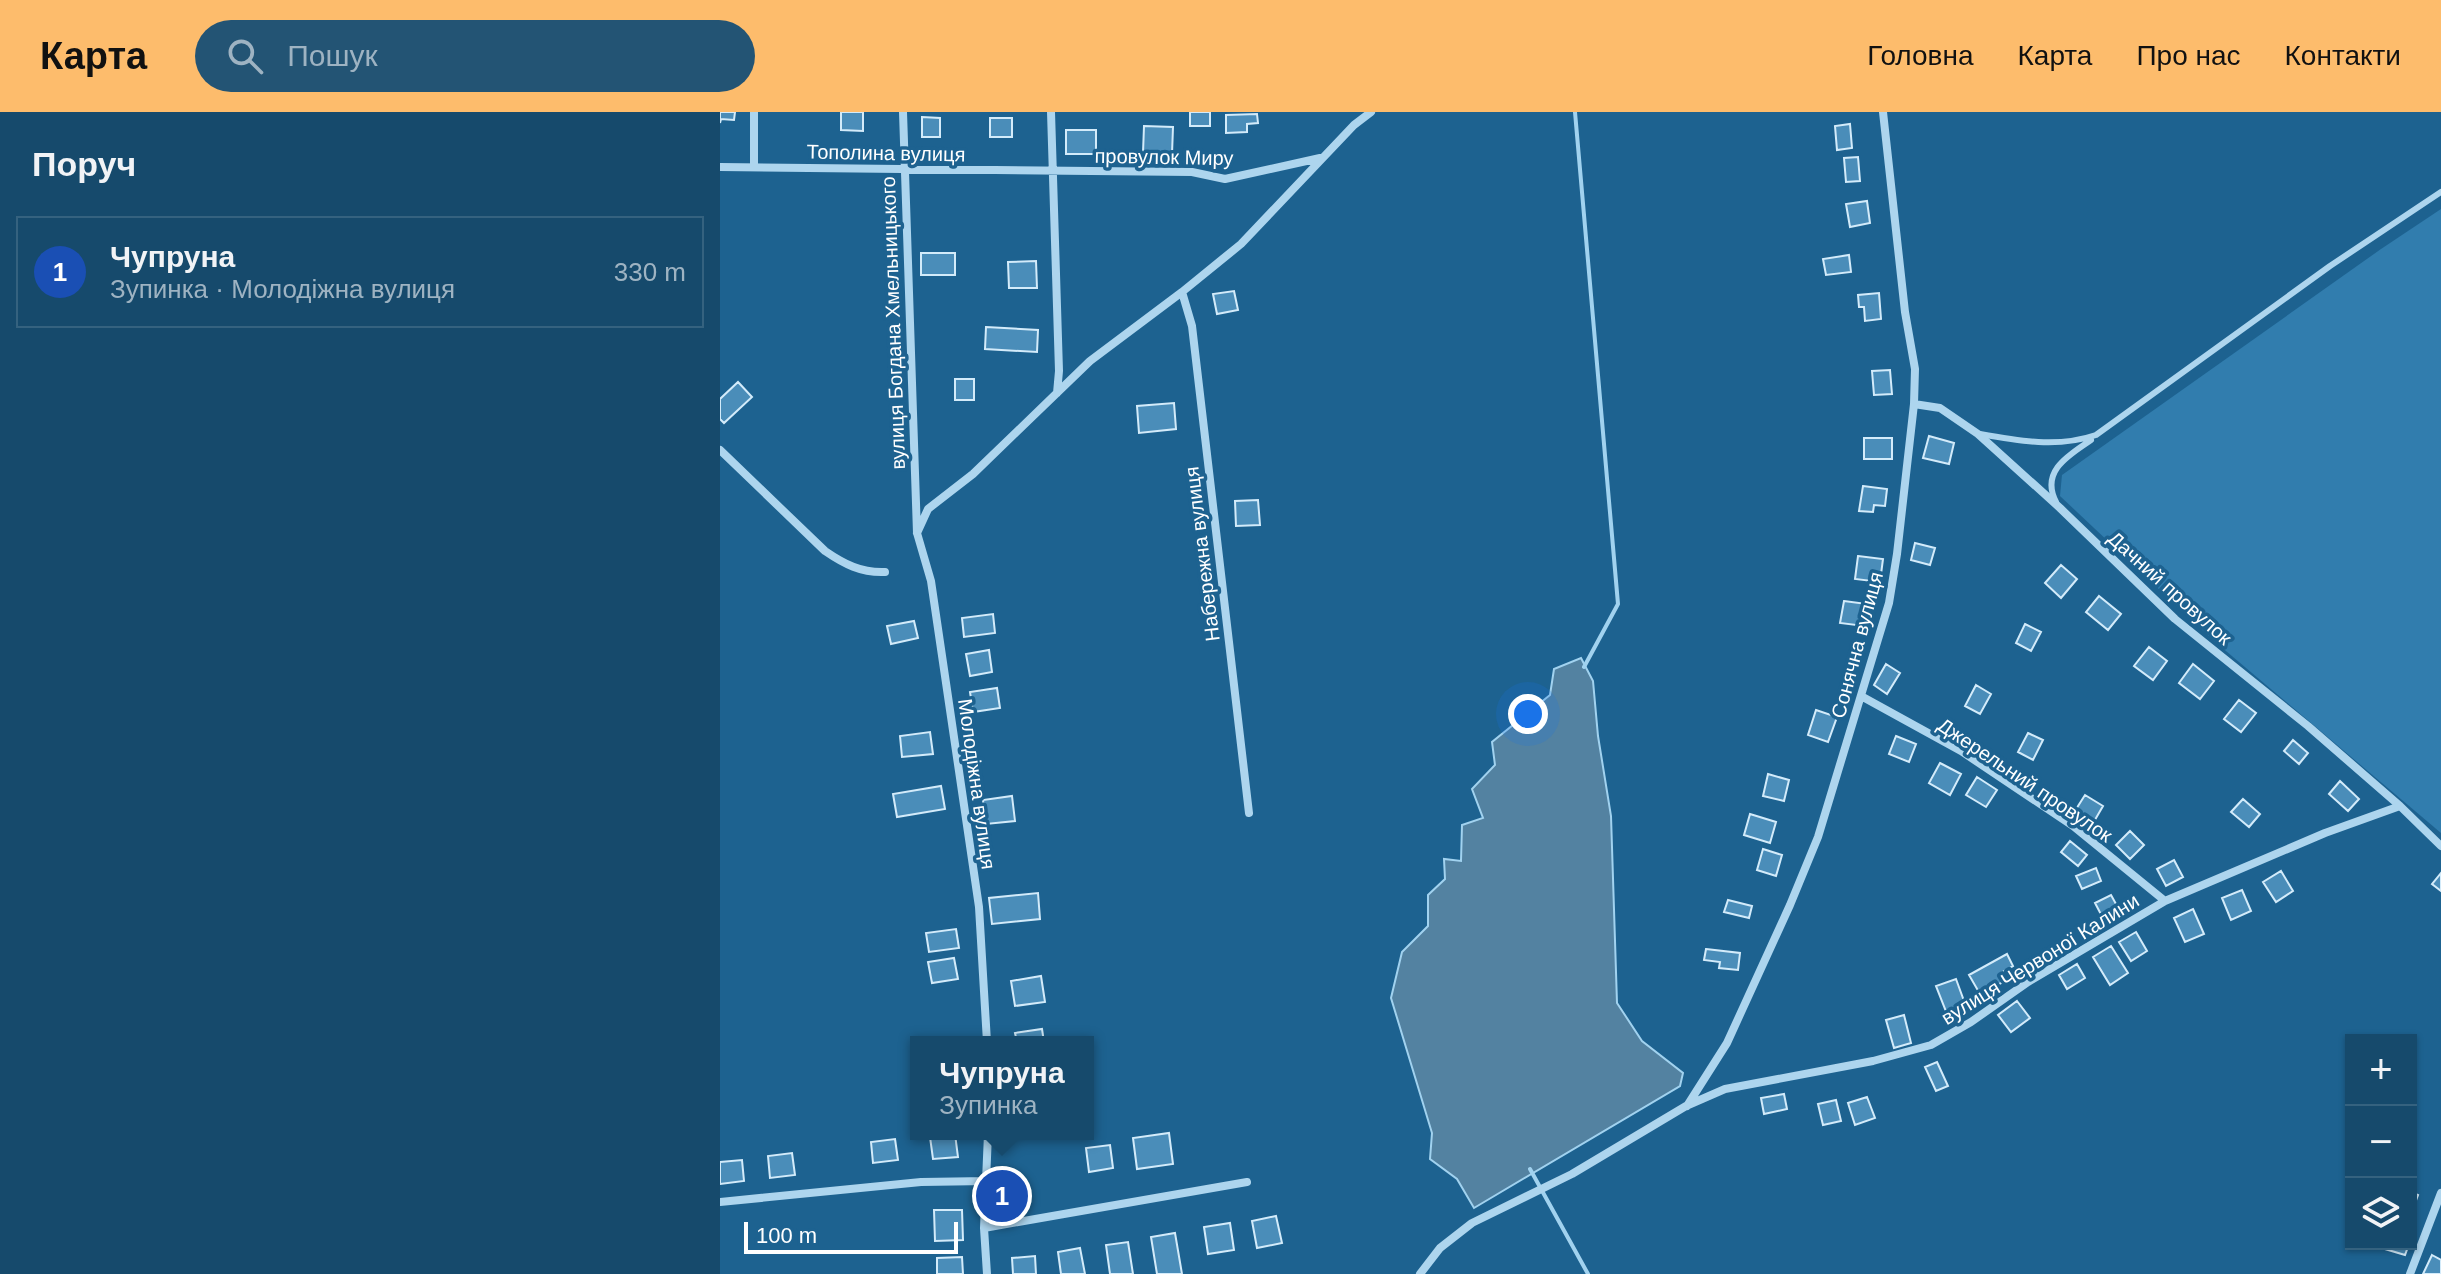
<!DOCTYPE html>
<html lang="uk">
<meta charset="utf-8">
<style>
body{margin:0;font-family:Helvetica,sans-serif;background:#235474;color:#f1f3f6}
.controls{position:absolute;right:24px;bottom:24px;display:grid;overflow:hidden;border-radius:0px;box-shadow:0 2px 6px #0004}
.controls button{width:72px;height:72px;display:grid;place-items:center;padding:0;border:0;border-bottom:2px solid #35627f;background:#164a6c;color:#f1f3f6;font:40px sans-serif}
.scale{position:absolute;left:24px;bottom:20px;width:214px;box-sizing:border-box;padding-left:8px;border:4px solid #fff;border-top:0;font-size:22px;line-height:28px;white-space:nowrap;color:#fff;-webkit-text-stroke:6px #1d6290;paint-order:stroke}
.you{position:absolute;left:808px;top:602px;width:28px;height:28px;margin:-20px;border:6px solid #fff;border-radius:50%;background:#1a73e8;box-shadow:0 0 0 12px #1a73e833}
.badge{display:grid;place-items:center;width:52px;height:52px;border-radius:50%;background:#fdbc6c;color:#fff;font-size:26px;font-weight:700}
.pin{position:absolute;translate:-50% -50%;border:4px solid #fff;box-shadow:0 2px 8px #0006}
.popup{position:absolute;left:190px;top:924px;width:184px;height:104px;box-sizing:border-box;display:grid;place-content:center;border-radius:0px;background:#164a6c;filter:drop-shadow(0 2px 6px #0005);font-size:26px;white-space:nowrap;color:#9eb3c2}
.popup b{font-size:30px;color:#f1f3f6}
.popup::after{content:'';position:absolute;left:50%;top:100%;margin-left:-16px;border:16px solid transparent;border-top-color:#164a6c}
.list{margin:0;padding:0;list-style:none}
h2{display:flex;justify-content:space-between;align-items:center;height:104px;margin:0;padding:0 32px;font-size:34px}
h2 small{font-size:26px;font-weight:400;color:#9eb3c2}
.list li{display:grid;grid-template-columns:52px 1fr auto;gap:24px;align-items:center;box-sizing:border-box;height:112px;margin:0 16px 16px;padding:0 16px;border:2px solid #35627f;border-radius:0px}
.list b{display:block;font-size:30px;white-space:nowrap}
.list p{margin:0;font-size:26px;white-space:nowrap;color:#9eb3c2}
.list em{font-size:26px;font-style:normal;color:#9eb3c2}
.icon{flex:none;width:44px;height:44px;fill:none;stroke:currentColor;stroke-width:2;stroke-linecap:round;stroke-linejoin:round}
.map{position:relative;flex:none;width:1721px;height:1162px;overflow:hidden}
header{display:flex;align-items:center;gap:48px;box-sizing:border-box;height:112px;padding:0 40px;background:#fdbc6c;color:#111}
header strong{font-size:38px}
nav{display:flex;gap:44px;margin-inline-start:auto;font-size:28px}
.search{width:560px;height:72px;background:#235474;display:flex;align-items:center;gap:20px;box-sizing:border-box;padding:0 28px;border-radius:44px;color:#9eb3c2;font-size:30px}
main{display:flex}
aside{flex:1;background:#164a6c}
.map>svg:first-child{display:block}
</style>
<header>
<strong>Карта</strong>
<div class="search"><svg class="icon" aria-label="search" viewBox="0 0 24 24"><circle cx="10" cy="10" r="6"/><path d="M15 15l6 6"/></svg>Пошук</div>
<nav><a>Головна</a><a>Карта</a><a>Про нас</a><a>Контакти</a></nav>
</header>
<main>
<aside>
<h2>Поруч<small></small></h2>
<ul class="list">
<li><span class="badge" style="background:#1a4fb4">1</span><div><b>Чупруна</b><p>Зупинка · Молодіжна вулиця</p></div><em>330 m</em></li>
</ul>
</aside>
<div class="map">
<svg width="1721" height="1162" viewBox="0 0 1721 1162">
<rect width="100%" height="100%" fill="#1d6290"/>
<path fill="#317dae" d="M1721,97v624l-228,-193 -153,-144 2,-21 319,-226z"/>
<path fill="#5382a1" stroke="#a1d2ef" stroke-width="2" d="M861,546l12,23 5,55 13,80 6,187 25,38 41,32 -3,13 -206,122 -17,-29 -27,-20 2,-26 -41,-135 11,-46 26,-26v-31l17,-16 -1,-20 17,2 1,-36 21,-7 -11,-29 23,-24 -3,-23 58,-47 4,-26z"/>
<g fill="none" stroke-linecap="round" stroke-linejoin="round">
<path stroke="#a1d2ef" stroke-width="4" d="M855,0l43,492 -34,63
M810,1057l58,105"/>
</g>
<path fill="#4a8db9" stroke="#d3ebfa" stroke-width="2" d="M0,0h15l-1,8 -13,-1 -1,4z
M121,0h22v19l-22,-1z
M470,0h20v14h-20z
M537,2l1,9 -11,1v8l-21,1v-18z
M202,5l18,1v19h-18z
M270,6h22v19h-22z
M1130,12l2,24 -15,2 -2,-24z
M424,14l29,1 -1,27 -29,-1z
M346,18h30v24h-30z
M1138,45l2,24 -14,1 -2,-24z
M1147,89l3,22 -20,4 -4,-23z
M201,141h34v22h-34z
M1129,143l2,17 -25,3 -3,-16z
M316,149l1,27h-28l-1,-26z
M514,179l4,19 -21,4 -4,-20z
M1159,181l2,26 -16,2 -1,-14h-5l-1,-12z
M266,215l52,3 -1,22 -52,-3z
M1170,258l2,24 -18,1 -2,-24z
M235,267h19v21h-19z
M18,270l14,15 -28,26 -4,-4v-20z
M454,291l2,26 -37,4 -2,-27z
M1209,324l25,7 -5,21 -26,-6z
M1144,326h28v21h-28z
M1143,374l24,3 -2,17 -11,-1 -1,7 -14,-1z
M538,388l2,25 -24,1 -1,-25z
M1195,431l20,5 -5,17 -19,-5z
M1138,444l25,3 -3,23 -25,-3z
M1341,453l16,14 -16,19 -16,-15z
M1379,484l22,18 -13,16 -22,-18z
M1124,489l23,3 -3,22 -24,-3z
M273,502l2,19 -31,4 -2,-19z
M194,509l4,17 -27,6 -4,-18z
M1305,512l16,8 -10,19 -15,-8z
M1429,535l18,14 -14,19 -19,-14z
M269,538l3,22 -22,4 -4,-22z
M1166,552l14,9 -13,21 -13,-9z
M1473,552l21,17 -14,18 -21,-16z
M1256,573l15,9 -11,20 -15,-8z
M277,576l3,20 -27,4 -3,-20z
M1519,588l17,13 -15,19 -17,-13z
M1096,598l21,7 -9,25 -20,-7z
M210,620l3,22 -31,3 -2,-21z
M1308,621l15,7 -10,20 -15,-8z
M1176,624l20,8 -7,18 -20,-8z
M1573,628l15,13 -9,11 -15,-13z
M1220,651l21,11 -11,21 -21,-12z
M1048,662l21,6 -5,21 -21,-5z
M1257,665l20,13 -11,17 -20,-12z
M1620,669l19,18 -11,12 -19,-17z
M221,674l4,23 -48,8 -4,-23z
M1365,683l18,11 -11,19 -19,-11z
M292,684l3,25 -29,3 -3,-24z
M1523,687l17,15 -11,13 -18,-15z
M1030,702l26,8 -6,21 -26,-8z
M1410,719l14,14 -14,14 -14,-14z
M1350,729l17,14 -9,11 -17,-14z
M1043,737l19,6 -6,21 -19,-6z
M1454,748l9,17 -17,9 -9,-17z
M1376,756l5,13 -19,8 -6,-13z
M1561,759l12,20 -17,11 -13,-20z
M1721,761v18l-9,-7z
M1522,778l9,21 -20,9 -9,-22z
M318,781l2,26 -48,5 -3,-26z
M1391,783l10,18 -16,9 -10,-19z
M1008,788l24,6 -3,12 -25,-6z
M1473,797l11,25 -19,8 -11,-24z
M236,817l3,19 -30,4 -3,-19z
M1416,820l11,19 -16,10 -12,-19z
M1391,834l17,27 -18,12 -17,-28z
M986,837l34,4 -2,17 -19,-2 1,-6 -16,-2z
M1287,842l6,12 -12,7 4,8 -25,13 -11,-19z
M234,846l4,21 -26,4 -4,-21z
M1357,852l8,14 -18,11 -8,-14z
M321,864l4,26 -30,4 -4,-25z
M1236,867l12,33 -19,7 -13,-33z
M1297,889l13,17 -19,14 -13,-17z
M1184,903l7,28 -17,5 -8,-28z
M322,917l2,13h-27l-2,-9z
M1217,950l11,24 -12,5 -11,-24z
M1064,982l3,15 -23,5 -3,-16z
M1147,985l8,21 -20,7 -7,-22z
M1116,988l5,21 -18,4 -5,-21z
M449,1021l4,31 -36,5 -4,-31z
M235,1022l3,23 -25,2 -3,-22z
M175,1027l3,21 -25,3 -2,-21z
M390,1033l3,23 -24,4 -3,-24z
M72,1041l3,22 -25,3 -2,-22z
M22,1048l2,21 -24,3v-22z
M1691,1080l7,3 -7,19z
M214,1098h28l1,30 -28,1z
M556,1104l6,27 -25,5 -5,-27z
M510,1111l4,27 -26,4 -4,-27z
M455,1121l7,41h-25l-6,-37z
M408,1130l5,32h-23l-4,-29z
M1667,1132h22l-4,11 -20,-6z
M360,1136l5,26h-24l-3,-22z
M1712,1143l9,5v14h-18z
M315,1144l1,18h-23l-1,-16z
M242,1145l1,17h-26v-16z"/>
<g fill="none" stroke-linecap="round" stroke-linejoin="round">
<path stroke="#add5ee" stroke-width="6" d="M1260,322c39,7 78,14 116,1l234,-169 111,-74
M1336,390c-16,-31 13,-47 35,-62"/>
<path stroke="#add5ee" stroke-width="8" d="M34,0v55
M183,0l14,421 14,48 48,326 8,135
M331,0l8,259 -2,22
M0,55l472,5 33,7 95,-21
M462,180l10,34 57,487
M1194,292l26,4 38,26 82,74 115,111 133,107 92,80 41,40
M0,338l105,101c19,13 36,22 60,21
M197,421l11,-24 45,-35 117,-113 92,-69 59,-48 113,-119 17,-13
M1141,584l100,55 112,75 92,75
M967,994l40,-63 63,-138 28,-68 71,-234 8,-49 17,-150 1,-35 -10,-57 -22,-200
M0,1090l201,-20 66,-1
M264,1116l263,-46
M267,1162l-3,-46 4,-94
M700,1162l20,-26 32,-25 100,-49 114,-68 39,-17 148,-28 58,-16 40,-23 57,-40 137,-81 160,-68 75,-27
M1690,1162l31,-81"/>
</g>
<g text-anchor="middle" dominant-baseline="central" stroke-width="7" stroke-linejoin="round" paint-order="stroke">
<g font-size="20" fill="#fff" stroke="#1d6290">
<text transform="translate(166 41) rotate(1)">Тополина вулиця</text>
<text transform="translate(444 45) rotate(1)">провулок Миру</text>
<text transform="translate(173 211) rotate(-92)">вулиця Богдана Хмельницького</text>
<text transform="translate(482 442) rotate(-97)">Набережна вулиця</text>
<text transform="translate(1450 476) rotate(42)">Дачний провулок</text>
<text transform="translate(1137 533) rotate(-75)">Сонячна вулиця</text>
<text transform="translate(1305 668) rotate(34)">Джерельний провулок</text>
<text transform="translate(257 672) rotate(82)">Молодіжна вулиця</text>
<text transform="translate(1320 847) rotate(-32)">вулиця Червоної Калини</text>
</g>
</g>
</svg>
<div class="controls">
<button>+</button>
<button>−</button>
<button><svg class="icon" aria-label="layers" viewBox="0 0 24 24"><path d="M12 4l9 5-9 5-9-5zM3 14l9 5 9-5"/></svg></button>
</div>
<div class="scale">100 m</div>
<div class="you"></div>
<div class="pin badge" style="left:282px;top:1084px;background:#1a4fb4">1</div>
<div class="popup"><b>Чупруна</b>Зупинка</div>
</div>
</main>
